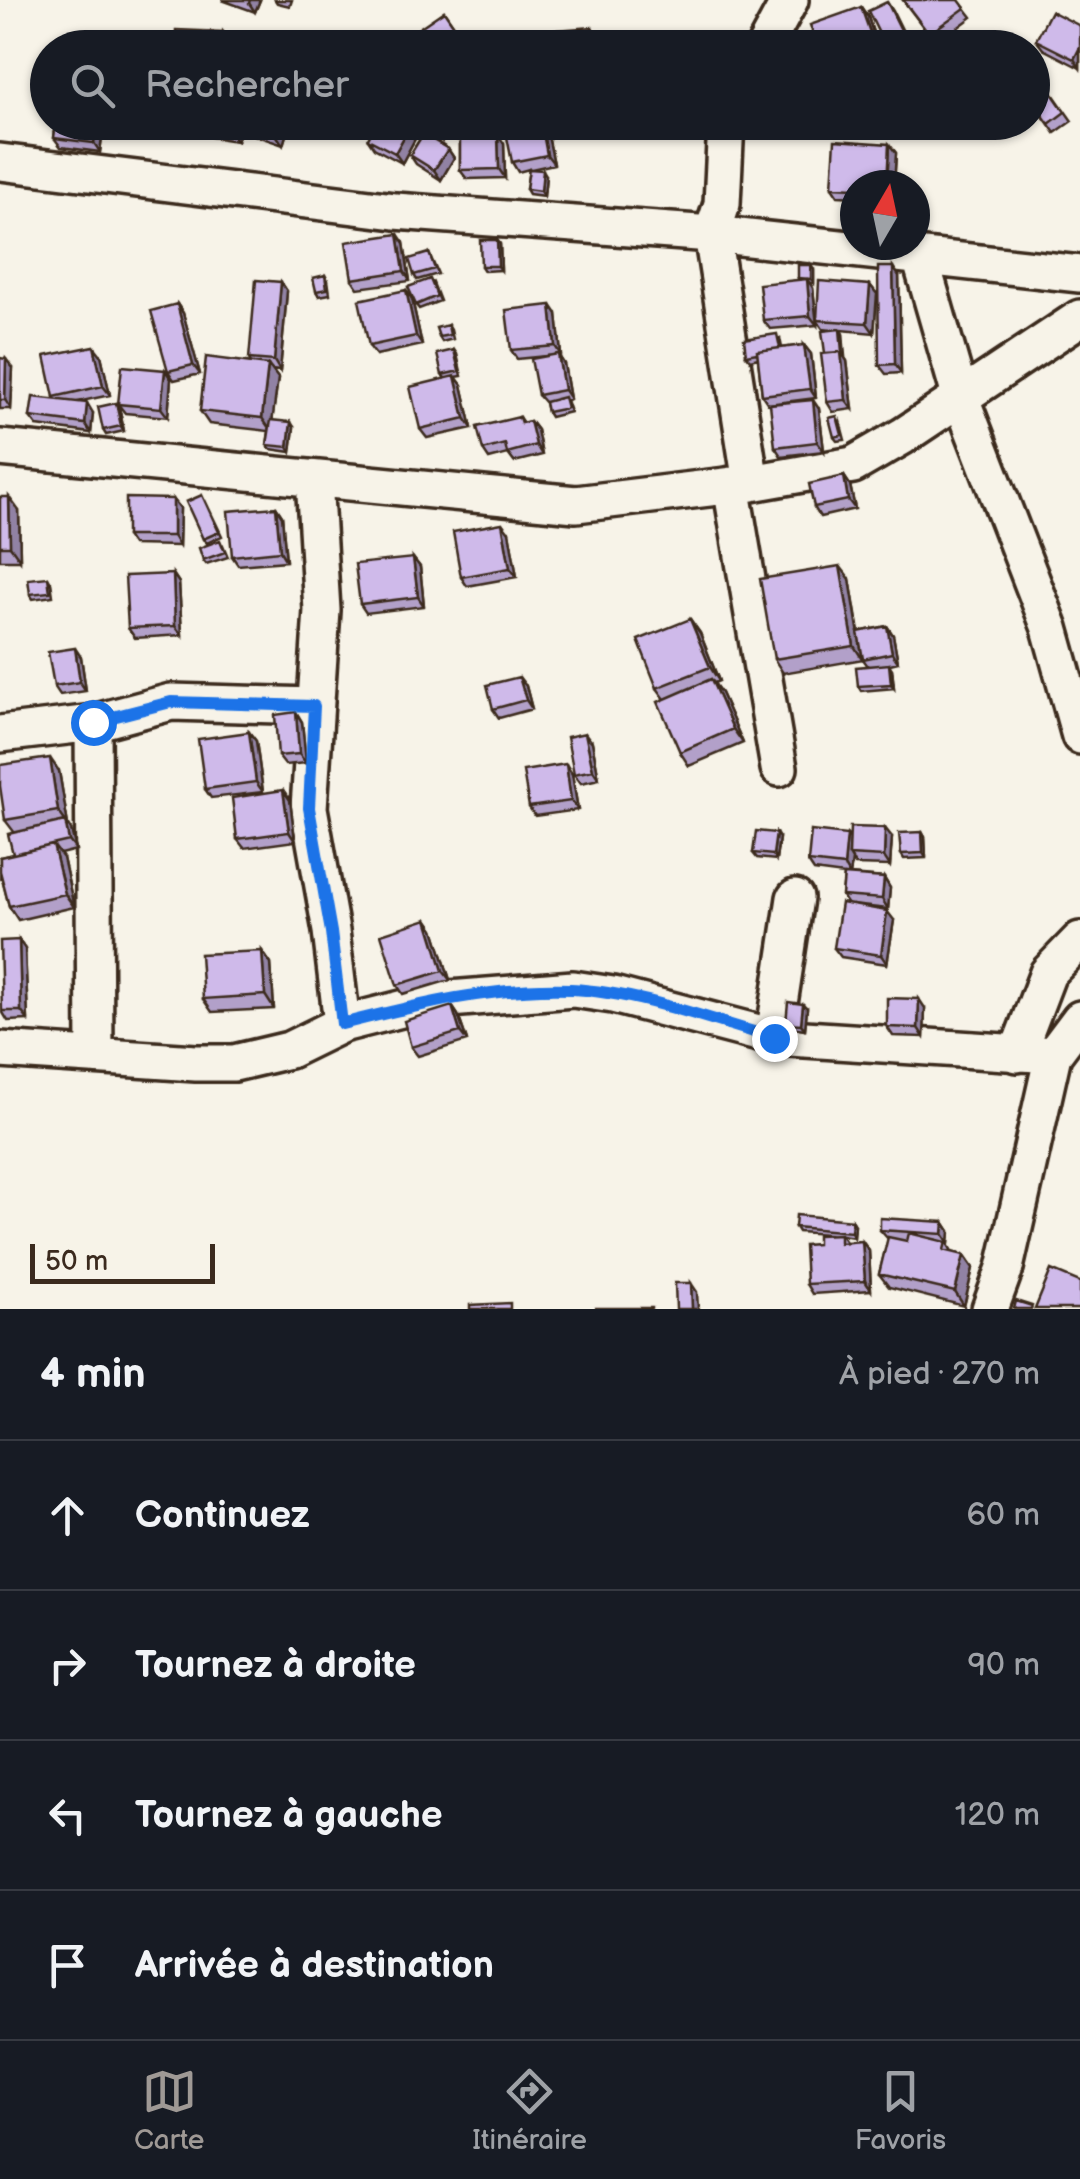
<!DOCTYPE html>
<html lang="fr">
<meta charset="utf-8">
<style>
body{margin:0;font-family:"Balsamiq Sans",sans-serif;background:#242831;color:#f1f3f6}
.compass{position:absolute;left:840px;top:170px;width:90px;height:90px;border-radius:50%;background:#171b24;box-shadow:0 2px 8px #0004;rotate:9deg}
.scale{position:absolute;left:30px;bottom:25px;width:185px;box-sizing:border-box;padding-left:10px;border:5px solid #3b2a1e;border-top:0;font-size:28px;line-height:35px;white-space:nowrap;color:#3b2a1e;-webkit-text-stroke:8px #f7f3e8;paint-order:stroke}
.stop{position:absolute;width:30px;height:30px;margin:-22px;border:8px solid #1a73e8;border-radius:50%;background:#fff}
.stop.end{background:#1a73e8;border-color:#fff;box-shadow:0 2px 10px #0008}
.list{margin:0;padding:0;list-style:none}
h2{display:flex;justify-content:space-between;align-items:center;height:130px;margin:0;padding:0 40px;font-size:42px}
h2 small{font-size:32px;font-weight:400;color:#9ea1a6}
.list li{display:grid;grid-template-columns:65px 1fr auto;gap:30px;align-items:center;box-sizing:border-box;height:150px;padding:0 40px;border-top:2px solid #363941}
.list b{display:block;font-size:38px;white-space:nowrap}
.list em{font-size:32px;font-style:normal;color:#9ea1a6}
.icon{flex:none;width:55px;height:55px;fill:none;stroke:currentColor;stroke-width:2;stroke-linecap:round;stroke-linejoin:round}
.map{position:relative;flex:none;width:1080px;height:1309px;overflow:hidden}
.search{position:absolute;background:#171b24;box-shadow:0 2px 8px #0004;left:30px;right:30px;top:30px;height:110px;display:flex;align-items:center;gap:25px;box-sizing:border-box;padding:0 35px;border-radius:55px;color:#9ea1a6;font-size:38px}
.sheet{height:730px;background:#171b24}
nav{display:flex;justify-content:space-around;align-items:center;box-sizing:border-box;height:140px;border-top:2px solid #363941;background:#171b24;font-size:28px;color:#9ea1a6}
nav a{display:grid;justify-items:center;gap:5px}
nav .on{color:#9f9995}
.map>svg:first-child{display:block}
</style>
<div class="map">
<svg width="1080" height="1309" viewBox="0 0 1080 1309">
<rect width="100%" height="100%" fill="#f7f3e8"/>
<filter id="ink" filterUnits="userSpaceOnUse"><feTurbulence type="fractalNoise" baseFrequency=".01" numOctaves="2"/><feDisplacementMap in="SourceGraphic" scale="20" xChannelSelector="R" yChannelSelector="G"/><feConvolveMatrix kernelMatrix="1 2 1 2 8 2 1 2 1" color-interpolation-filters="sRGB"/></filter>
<g filter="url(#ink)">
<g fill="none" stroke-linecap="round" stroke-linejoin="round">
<defs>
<path id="minor" d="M764,48l26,-48
M726,122l-4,82 -10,30 39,249
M0,162l395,49 317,23 368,40
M920,257l40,139 90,232 30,108
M0,448l576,56 175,-21 102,-18 50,-29 177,-118
M314,479l8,131 -13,198 22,123 11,93
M731,485l48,283
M93,723l2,332
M0,734l93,-11 78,-21 143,4
M774,1037l21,-139
M0,1050l196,13h38l55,-13 53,-26 95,-24 136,-11 40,6 161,42 279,18
M1017,1054l31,-81 32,-33
M990,1309l15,-41 48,-213 27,-36"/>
</defs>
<use href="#minor" stroke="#3b2a1e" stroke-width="42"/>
<use href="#minor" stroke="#f7f3e8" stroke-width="35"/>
</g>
<path fill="#b2a0c9" stroke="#3b2a1e" stroke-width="2.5" d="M222,0h38l-5,12z
M275,0h17l-2,6 -13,-3z
M903,0l62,8 7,9 -36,27z
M861,7l7,10 10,31h-60z
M444,11l19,28 -12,9h-55z
M1080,26v42l-37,-19 -7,-9z
M1032,64l40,57 -17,12 -23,-33z
M56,122h48l-4,30 -39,-5 -7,-9z
M186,122h54l-3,19 -44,-7z
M290,122l-7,23 -35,-12 -6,-9z
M446,122l-4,19 -10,-2 16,10 6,9 -13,22 -25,-16 -6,-9 12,-19 -2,-3z
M450,122h52l1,13h-5l6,9 1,34 -38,1 -7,-9v-31l-3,1 -6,-9z
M545,122l9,42 -23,5 15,6 -2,21 -15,-2 -3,-5 3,-20 -11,3 -6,-10z
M417,135l-15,28 -28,-15 -6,-9z
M889,144l7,9 -2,32h-39v12l-17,-1 -6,-9z
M497,240l3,4 1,26 -17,1 -3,-5z
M404,243l6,38 -52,7 -6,-9z
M429,253l9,21 -21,6 -3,-5z
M814,270v13h-5l4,5 4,37 -47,4 -7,-9 37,-40 -2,-2z
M325,275l3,5 2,14 -11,2 -3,-5z
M899,276l2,97 -15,1 -7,-9z
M281,282l6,9 -7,80 -8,-1 6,8 -6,42 22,7 -3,25 -20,-3 -4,-4 2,-14 -60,-7 -9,-13 51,-48 -2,-4z
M433,283l7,18 -21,8 -3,-4z
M870,285l7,9 -3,39 -33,-3 2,4 1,23 3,4 6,48 -20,3 -6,-10 -2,-48 7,-24 -9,-1 -6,-9z
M406,290l6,9 10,46 -46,10 -7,-9z
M177,304l6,9 17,61 -26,6 -6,-9z
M557,314l4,41h-3l6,9 6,35 -4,1 4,12 -20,5 -3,-5 -2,-9 -7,-8 10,-39 -31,3 -6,-9z
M448,325l3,5 2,9 -11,3 -3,-5z
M780,338l2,10 22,-3 7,9 5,44 -48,6 -6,-9 -4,-37 -8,2 -4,-5z
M454,350l3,4 5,22 -6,1 6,8 10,43 -45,10 -7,-9 25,-51 -3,-3z
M101,355l9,40 -33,7 16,11 -2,20 -54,-7 -7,-9 26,-17 -2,-3z
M0,358l13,10 -2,41h-11z
M165,370l6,9 -3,38 -43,-4 -7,-9z
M119,407l5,24 -18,4 -3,-5z
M819,409l5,42 -43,5 -6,-9z
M519,417l4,6 7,-2 7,9 5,25 -28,7 -6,-8 -19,5 -6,-9z
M840,421l5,19 -8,1 -3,-4z
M844,476l6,9 5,24 -35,8 -6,-10z
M0,497l19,14 1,49h-20z
M173,499l7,9 -1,38 -47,-1 -6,-9z
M205,500l17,36 -15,7 -4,-4z
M276,507l6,9 4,45 -48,4 -6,-9z
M509,532l8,45 -50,9 -6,-9z
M223,545l5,12 -22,7 -3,-4z
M413,558l7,9 4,39 -58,7 -6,-9z
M173,574l6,9 3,52 -47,3 -7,-10z
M48,577l3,5 2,14 -20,3 -3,-5z
M850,579l9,53 28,-6 6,9 5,27 -12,3 6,4 2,19 -33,3 -3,-5 10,-20 -5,-7 -80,14 -9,-14z
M690,619l10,14 19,48 -5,2 7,10 22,50 -54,23 -9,-14 -15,-53 -8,-11z
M81,657l5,34 -26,4 -6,-9z
M526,686l6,23 -33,9 -6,-9z
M296,712l6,10 4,41 -21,2 -7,-9z
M249,732l7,9 7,51 -52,6 -6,-9z
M592,742l7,37 -18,4 -7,-9z
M59,771l9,54 3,5 5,20 -16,4 3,4 11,49 -56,13 -9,-14 -7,-27h-2v-22l13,-3 2,-21 -10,-13z
M572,774l6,36 -43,6 -6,-9z
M283,790l7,10 5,41 -51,7 -7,-9z
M922,832l3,5 1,21 -22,1 -3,-5z
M847,835l3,4 42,-2 -2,29 -35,-1 -3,-5 -2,15 34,3 6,10 -2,21 -36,-4 42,15 -7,44 -46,-7 -7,-9 14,-43 -6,-9 2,-21 -30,-4 -6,-9z
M779,838l-3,22 -19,-2 -4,-5z
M427,919l7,10 16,51 -47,14 -6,-9z
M25,949l3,71 -20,1 -6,-10z
M262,951l9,13 3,45 -62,3 -9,-13z
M452,1006l6,9 9,26 -49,15 -7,-9z
M807,1008l-2,21 -15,-2 -4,-4z
M925,1008l-1,29 -31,-1 -6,-9z
M852,1220l3,5 -1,12 -13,-2 5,7 16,-1 7,10 2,39 -59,4 -6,-10 11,-40 11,-10 -30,-2 -3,-5z
M944,1222l6,9 -1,12h-2l6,10 11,2 9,13 -9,38 -75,-19 -10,-13 9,-35 -8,-9z"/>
<path fill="#9182a4" stroke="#3b2a1e" stroke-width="2.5" d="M250,0h10l-5,12 -6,-9z
M887,2l6,9 18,37h-1z
M861,7l7,10 10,31 -5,-7z
M592,27l6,9 1,12h-5z
M223,32l6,9v7h-7z
M289,35l6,10v3h-6z
M1080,47v21l-6,-9z
M96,122h8l-4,30 -6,-9z
M232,122h8l-3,19 -7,-9z
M281,122h9l-7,23 -6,-9z
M441,122h5l-4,19 -3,-5z
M497,122h5l1,13 -6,-10z
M541,122h4l9,42 -7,-9z
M410,126l7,9 -15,28 -7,-10z
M498,135l6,9 1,34 -6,-9z
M889,144l7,9 -2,32h-7z
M448,149l6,9 -13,22 -7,-10z
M543,170l3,5 -2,21 -3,-5z
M398,234l6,9 6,38 -6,-10z
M497,240l3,4 1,26 -3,-4z
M811,265l3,5v13l-3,-4z
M893,267l6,9 2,97 -6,-9z
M807,279l6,9 4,37 -7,-9z
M281,282l6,9 -7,80 -6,-10z
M870,285l7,9 -3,39 -7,-10z
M406,290l6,9 10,46 -6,-9z
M177,304l6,9 17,61 -7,-9z
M551,305l6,9 4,41 -6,-9z
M840,329l3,5 2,22 -3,-4z
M804,345l7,9 5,44 -6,-9z
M94,346l7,9 9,40 -7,-9z
M841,352l6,9 6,48 -7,-9z
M558,354l6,10 6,35 -6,-9z
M6,359l7,9 -2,41 -6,-9z
M268,365l10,13 -7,53 -9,-13z
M165,370l6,9 -3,38 -7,-9z
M455,376l7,9 10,43 -7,-10z
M813,400l6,9 5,42 -7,-9z
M87,403l6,10 -2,20 -6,-9z
M116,403l3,4 5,24 -3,-5z
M530,421l7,9 5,25 -6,-10z
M291,422l3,5 -3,25 -3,-5z
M844,476l6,9 5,24 -7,-9z
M9,497l10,14 1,49 -10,-14z
M173,499l7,9 -1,38 -6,-10z
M276,507l6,9 4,45 -6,-10z
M502,523l7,9 8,45 -7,-9z
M413,558l7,9 4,39 -6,-9z
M840,566l10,13 13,81 -9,-14z
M173,574l6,9 3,52 -7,-9z
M690,619l10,14 19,48 -9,-14z
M887,626l6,9 5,27 -6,-9z
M75,648l6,9 5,34 -6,-9z
M889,664l3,5 2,19 -3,-4z
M519,677l7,9 6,23 -6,-9z
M711,679l10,14 22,50 -10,-14z
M296,712l6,10 4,41 -7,-9z
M249,732l7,9 7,51 -7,-10z
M585,733l7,9 7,37 -6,-9z
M50,758l9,13 9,54 -10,-14z
M566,764l6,10 6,36 -7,-9z
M283,790l7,10 5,41 -6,-9z
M65,821l6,9 5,20 -7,-9z
M885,828l7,9 -2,29 -6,-9z
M922,832l3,5 1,21 -3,-5z
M776,833l3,5 -3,22 -3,-5z
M847,835l7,9 -5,11 3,5 -2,16 -6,-10z
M53,845l10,13 11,49 -9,-13z
M884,878l6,10 -2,21 -6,-10z
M887,911l7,9 -7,44 -6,-9z
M427,919l7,10 16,51 -7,-9z
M19,940l6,9 3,71 -7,-9z
M262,951l9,13 3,45 -9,-14z
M919,999l6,9 -1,29 -6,-9z
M803,1004l4,4 -2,21 -4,-5z
M452,1006l6,9 9,26 -7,-9z
M852,1220l3,5 -1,12 -3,-5z
M944,1222l6,9 -1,12 -6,-9z
M862,1241l7,10 2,39 -6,-9z
M964,1255l9,13 -9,38 -9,-14z
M691,1283l6,9 1,17h-6z"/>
<path fill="#cfbaea" stroke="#3b2a1e" stroke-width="2.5" d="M903,0h56l6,8 -36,26z
M887,2l23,46h-24l-18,-37z
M861,7l12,34 -19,7h-36l-8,-23z
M444,11l13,19 -26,18h-35l-2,-3z
M1051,11l29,15v21l-6,12 -38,-19z
M592,27l2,21h-49l-1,-17z
M176,30l47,2 -1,16h-47z
M241,34l48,1v13h-48z
M123,39l43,9h-45z
M1032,64l33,48 -16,12 -17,-24z
M56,122h40l-2,21 -40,-5z
M186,122h46l-2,10 -44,-8z
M243,122h38l-4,14 -35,-12z
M377,122h27l6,4 -15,27 -27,-14z
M421,122h20l-2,14 -19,-3z
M450,122h47v3l-46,6z
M504,122h37l6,33 -35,7z
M423,134l25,15 -14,21 -24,-15z
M498,135l1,34 -39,1v-34z
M835,140l54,4 -2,41h-32v3l-23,-1z
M529,169l14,1 -2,21 -15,-2z
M398,234l6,37 -52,8 -6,-37z
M480,240h17l1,26h-17z
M429,253l6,16 -21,6 -5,-16z
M798,265h13v14l-13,-1z
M878,267h15l2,97 -16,1z
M325,275l2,14 -11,2 -3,-13z
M430,279l7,17 -21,9 -8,-18z
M807,279l3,37 -47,4 -4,-36z
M256,280l25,2 -7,79 -25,-2z
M819,281l51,4 -3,38 -50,-3z
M406,290l10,46 -47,10 -10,-46z
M177,304l16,61 -25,6 -17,-60z
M551,305l4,41 -44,4 -5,-40z
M448,325l2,10 -11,2 -3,-9z
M840,329l2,23 -17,1 -3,-22z
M777,334l3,14 -23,3v2l-11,2 -2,-16z
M804,345l6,44 -48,6 -5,-44z
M94,346l9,40 -49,11 -9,-41z
M454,350l5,21 -17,4 -5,-21z
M841,352l5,48 -19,2 -6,-48z
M558,354l6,36 -26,5 -7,-36z
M206,357l62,8 -6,53 -62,-7z
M0,358l6,1 -1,41h-5z
M122,366l43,4 -4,38 -43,-4z
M455,376l10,42 -45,11 -10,-42z
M33,397l54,6 -2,21 -55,-7z
M564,397l3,11 -20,4 -2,-10z
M813,400l4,42 -42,5 -5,-43z
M116,403l5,23 -18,4 -5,-23z
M837,416l5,19 -8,2 -5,-19z
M519,417l2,6 9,-2 6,24 -29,8 -2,-9 -22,6 -6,-23z
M271,420l20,2 -3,25 -21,-2z
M844,476l4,24 -34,7 -5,-23z
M202,495l17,37 -16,7 -17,-37z
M0,497h9l1,49h-10z
M126,498l47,1v37h-47z
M276,507l4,44 -48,5 -4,-45z
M502,523l8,45 -49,9 -8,-45z
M220,540l5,12 -22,8 -4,-12z
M413,558l5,39 -58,7 -5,-40z
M840,566l14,80 -80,13 -14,-80z
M173,574l2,52 -47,2 -3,-52z
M48,577l2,15 -20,2 -2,-15z
M690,619l20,48 -53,21 -19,-48z
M887,626l5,27 -29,6 -5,-27z
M75,648l5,34 -26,4 -6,-34z
M889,664l2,20 -33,2 -2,-19z
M519,677l7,23 -33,9 -6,-24z
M711,679l22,50 -53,23 -22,-50z
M296,712l3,42 -21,2 -3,-41z
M249,732l7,50 -51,7 -7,-50z
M585,733l8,37 -19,4 -7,-37z
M50,758l8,53 -53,9 -5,-34v-21z
M566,764l5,37 -42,6 -6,-36z
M283,790l6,42 -52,7 -5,-41z
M65,821l4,20 -56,13 -5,-20z
M850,827l35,1 -1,29 -35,-2z
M756,831l20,2 -3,22 -20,-2z
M811,831l36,4 -3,31 -36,-4z
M922,832l1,21 -22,1 -2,-21z
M53,845l12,49 -56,12 -9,-35v-14z
M844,875l40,3 -2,21 -40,-3z
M841,903l46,8 -6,44 -47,-7z
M427,919l16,52 -46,14 -16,-51z
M19,940l2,71h-19l-2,-70z
M262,951l3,44 -62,4 -3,-45z
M887,998l32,1 -1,29 -31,-1z
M788,1002l15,2 -2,20 -15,-1z
M452,1006l8,26 -49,15 -7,-26z
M796,1215l56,5 -1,12 -56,-5z
M880,1218l64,4 -1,12 -63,-4z
M909,1233l37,9 -2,8 20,5 -9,37 -76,-18 9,-37 19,4z
M840,1234v9l22,-2 3,40 -59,3 -2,-39 13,-1v-9z
M1051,1270l29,12v27h-45z
M675,1283h16l1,26h-16z
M1016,1301l16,5 -1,3h-17z
M510,1303v6h-40v-4z
M596,1308h56v1h-56z"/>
</g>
<g fill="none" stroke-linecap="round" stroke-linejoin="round" filter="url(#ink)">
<path stroke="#1a73e8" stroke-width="12" d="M93,722l78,-20 143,4 -5,102 22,124 11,92c75,-19 151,-38 229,-35 66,3 140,31 203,49"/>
</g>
</svg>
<svg class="compass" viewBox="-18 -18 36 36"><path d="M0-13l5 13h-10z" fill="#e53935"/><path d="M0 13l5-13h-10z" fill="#9ea1a6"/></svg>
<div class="scale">50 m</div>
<div class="stop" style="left:93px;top:722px"></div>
<div class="stop end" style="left:774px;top:1038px"></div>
<div class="search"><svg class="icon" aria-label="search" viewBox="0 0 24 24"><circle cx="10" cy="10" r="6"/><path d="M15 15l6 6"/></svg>Rechercher</div>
</div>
<section class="sheet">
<h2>4 min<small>À pied · 270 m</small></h2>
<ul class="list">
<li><svg class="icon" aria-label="ahead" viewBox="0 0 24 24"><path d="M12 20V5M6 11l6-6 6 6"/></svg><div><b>Continuez</b></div><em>60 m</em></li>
<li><svg class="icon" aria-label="right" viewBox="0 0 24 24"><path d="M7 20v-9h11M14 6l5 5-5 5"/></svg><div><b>Tournez à droite</b></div><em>90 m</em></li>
<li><svg class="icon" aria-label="left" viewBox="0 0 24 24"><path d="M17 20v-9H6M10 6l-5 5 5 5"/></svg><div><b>Tournez à gauche</b></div><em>120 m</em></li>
<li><svg class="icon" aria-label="arrive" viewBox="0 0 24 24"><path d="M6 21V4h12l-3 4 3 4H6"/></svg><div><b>Arrivée à destination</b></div></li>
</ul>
</section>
<nav>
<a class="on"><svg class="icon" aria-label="map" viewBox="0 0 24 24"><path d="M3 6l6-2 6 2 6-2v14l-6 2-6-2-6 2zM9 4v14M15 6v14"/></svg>Carte</a>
<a><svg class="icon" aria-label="directions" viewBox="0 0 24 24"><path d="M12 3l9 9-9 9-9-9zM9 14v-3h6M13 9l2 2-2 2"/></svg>Itinéraire</a>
<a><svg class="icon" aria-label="saved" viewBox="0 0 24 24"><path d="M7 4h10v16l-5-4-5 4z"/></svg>Favoris</a>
</nav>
